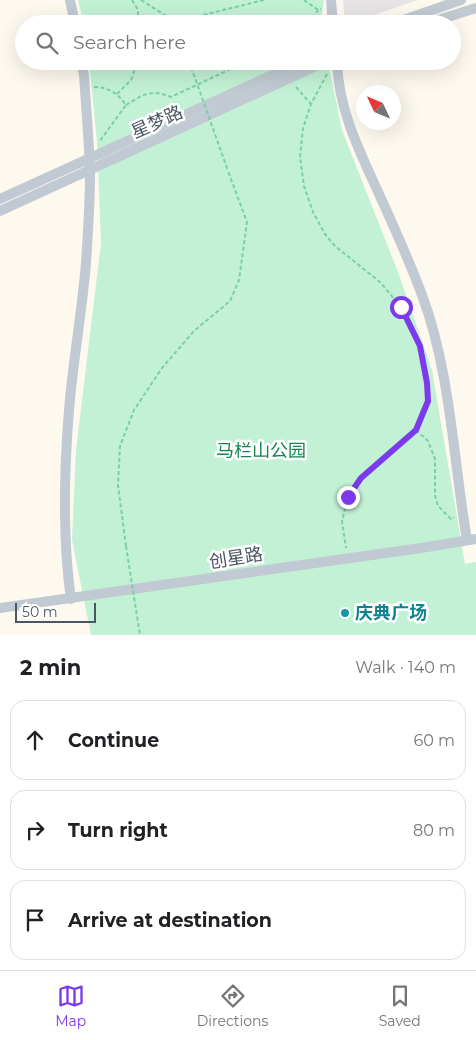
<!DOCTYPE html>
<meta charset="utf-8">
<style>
body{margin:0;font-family:Montserrat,"Noto Sans SC",sans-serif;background:#f2f2f2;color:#202124}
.compass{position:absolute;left:356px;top:85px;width:45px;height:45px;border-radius:50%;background:#fff;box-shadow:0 5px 20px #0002;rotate:314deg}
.scale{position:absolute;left:15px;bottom:12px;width:81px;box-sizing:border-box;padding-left:5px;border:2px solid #4a5661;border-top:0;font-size:14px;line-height:18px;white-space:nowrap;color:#4a5661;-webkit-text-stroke:4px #fff;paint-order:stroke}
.stop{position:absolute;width:15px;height:15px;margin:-11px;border:4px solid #7c3aed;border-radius:50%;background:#fff}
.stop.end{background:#7c3aed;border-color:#fff;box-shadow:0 1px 5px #0008}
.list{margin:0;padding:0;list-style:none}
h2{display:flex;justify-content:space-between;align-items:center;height:65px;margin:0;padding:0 20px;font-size:21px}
h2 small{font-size:16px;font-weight:400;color:#757577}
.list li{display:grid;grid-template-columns:32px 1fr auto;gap:15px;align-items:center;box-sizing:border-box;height:80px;margin:0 10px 10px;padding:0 10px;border:1px solid #e0e0e0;border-radius:15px}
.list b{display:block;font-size:19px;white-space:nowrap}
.list em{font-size:16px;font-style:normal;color:#757577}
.icon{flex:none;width:28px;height:28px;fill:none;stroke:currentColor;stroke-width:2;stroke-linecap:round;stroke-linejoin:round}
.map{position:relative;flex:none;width:476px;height:635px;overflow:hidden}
.search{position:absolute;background:#fff;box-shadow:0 5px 20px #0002;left:15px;right:15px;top:15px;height:55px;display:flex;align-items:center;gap:12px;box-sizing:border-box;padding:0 18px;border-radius:28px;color:#757577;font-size:19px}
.sheet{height:335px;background:#fff}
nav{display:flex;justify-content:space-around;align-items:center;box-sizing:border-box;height:70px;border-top:1px solid #e0e0e0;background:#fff;font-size:14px;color:#757577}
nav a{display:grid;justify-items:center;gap:2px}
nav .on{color:#7c3aed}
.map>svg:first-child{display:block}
</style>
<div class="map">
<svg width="476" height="635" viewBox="0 0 476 635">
<rect width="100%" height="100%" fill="#f5f3f3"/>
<path fill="#fdf9ef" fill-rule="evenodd" d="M0,0h476v635h-476zM24,24h428v37h-428zM364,92h30v30h-30z"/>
<path fill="#e6e4e5" d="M343,0h75l-70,24h-3z"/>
<path fill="#c3f1d5" d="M78,0h246l-3,18 1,6h-238z
M89,61h239l14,69 56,142 34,98 33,194 11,-2v73h-385l-19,-95 4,-90 25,-207 -4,-101z"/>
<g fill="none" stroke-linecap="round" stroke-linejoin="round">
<path stroke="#7ad0a6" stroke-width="2" stroke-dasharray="4 2.5" stroke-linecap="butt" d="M132,0l5,8 3,16
M141,0l38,24
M304,0l14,10 3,-1
M194,24l9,-9 61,-15
M310,24l8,-14
M327,74l-16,30 -8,24 -3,29 4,29 9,26 12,22 10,12 45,36 21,25 19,39 7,37 1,18 -12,29 -55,48 -13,19 -6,24 4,27
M94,87c15,0 24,7 32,18l-26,36
M296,87l15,17
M117,94l14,-14 7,-19
M126,105c18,-11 25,-16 45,-8l77,-36
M416,430l12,11 7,18v37l3,10 13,13 3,-2
M126,546l-8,-61 2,-39 14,-36 28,-42 32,-37 36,-30 9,-21 8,-58 -19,-51"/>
<path stroke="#c1cad2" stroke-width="10" d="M70,0l5,24
M331,0l2,24
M392,24l69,-24
M425,24l51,-16
M337,61c1,44 19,83 37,122 17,37 34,74 48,112 29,78 31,164 45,245
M0,199l303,-138
M0,211l327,-150
M71,599c-9,-62 -7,-127 -2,-189 4,-49 13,-98 17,-147 2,-30 4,-60 4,-90 -1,-33 -4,-66 -6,-98l-3,-14
M0,608l421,-60 55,-9"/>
<path stroke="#7ad0a6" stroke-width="2" stroke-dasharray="4 2.5" stroke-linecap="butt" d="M189,61l39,110
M126,546l14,89"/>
</g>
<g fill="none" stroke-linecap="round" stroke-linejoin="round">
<path stroke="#7c3aed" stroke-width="6" d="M348,497l13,-19 55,-48 12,-29 -1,-18 -7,-37 -19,-39"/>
</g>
<circle fill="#0f9aa8" stroke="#fff" stroke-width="2" cx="345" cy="613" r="5"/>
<g text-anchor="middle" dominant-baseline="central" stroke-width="5" stroke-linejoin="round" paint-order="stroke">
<g font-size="18" fill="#4a5661" stroke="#fff">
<text transform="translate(157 122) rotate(-24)">星梦路</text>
<text transform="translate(236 558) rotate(-9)">创星路</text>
</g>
<g font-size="18" fill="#17864f" stroke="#fff">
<text x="261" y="451">马栏山公园</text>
</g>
<g font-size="18" font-weight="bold" fill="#0d838f" stroke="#fff" text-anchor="start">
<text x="355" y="613">庆典广场</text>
</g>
</g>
</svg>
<svg class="compass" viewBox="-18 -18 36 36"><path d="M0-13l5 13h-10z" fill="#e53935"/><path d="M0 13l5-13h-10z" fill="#757577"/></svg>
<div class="scale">50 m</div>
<div class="stop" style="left:401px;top:307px"></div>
<div class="stop end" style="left:348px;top:497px"></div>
<div class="search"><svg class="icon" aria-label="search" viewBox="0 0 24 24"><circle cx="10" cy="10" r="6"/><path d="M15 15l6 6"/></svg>Search here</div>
</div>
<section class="sheet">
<h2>2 min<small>Walk · 140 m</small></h2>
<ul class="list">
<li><svg class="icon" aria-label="ahead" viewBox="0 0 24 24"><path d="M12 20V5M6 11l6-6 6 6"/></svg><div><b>Continue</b></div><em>60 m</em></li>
<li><svg class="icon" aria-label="right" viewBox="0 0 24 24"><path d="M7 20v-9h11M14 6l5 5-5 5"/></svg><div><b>Turn right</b></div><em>80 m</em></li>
<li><svg class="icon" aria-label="arrive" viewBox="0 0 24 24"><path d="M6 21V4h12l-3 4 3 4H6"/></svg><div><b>Arrive at destination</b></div></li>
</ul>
</section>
<nav>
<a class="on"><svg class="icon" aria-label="map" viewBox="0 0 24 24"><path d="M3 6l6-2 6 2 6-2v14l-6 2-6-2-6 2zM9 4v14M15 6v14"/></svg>Map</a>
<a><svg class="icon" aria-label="directions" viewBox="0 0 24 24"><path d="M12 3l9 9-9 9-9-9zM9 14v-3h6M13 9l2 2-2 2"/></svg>Directions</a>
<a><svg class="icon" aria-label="saved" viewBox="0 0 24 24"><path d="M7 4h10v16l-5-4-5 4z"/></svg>Saved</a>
</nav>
